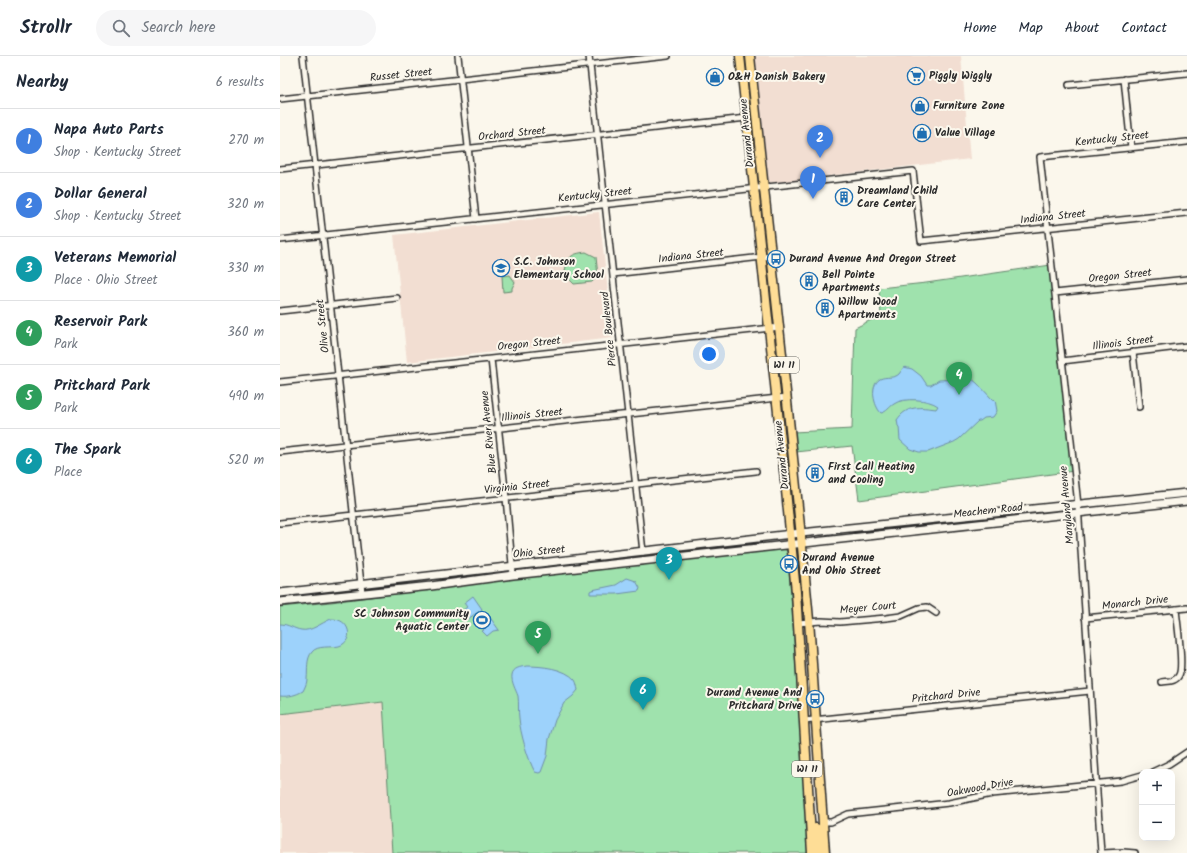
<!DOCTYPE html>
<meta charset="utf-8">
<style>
body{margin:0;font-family:Kalam,sans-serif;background:#f6f6f7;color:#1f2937}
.controls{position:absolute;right:12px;bottom:12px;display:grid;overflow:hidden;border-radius:8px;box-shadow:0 4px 16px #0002}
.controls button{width:36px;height:36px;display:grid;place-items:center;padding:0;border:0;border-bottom:1px solid #e0e1e3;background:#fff;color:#1f2937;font:20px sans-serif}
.you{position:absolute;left:429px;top:298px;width:14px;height:14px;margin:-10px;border:3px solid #fff;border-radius:50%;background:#1a73e8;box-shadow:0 0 0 6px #1a73e833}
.badge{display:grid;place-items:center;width:26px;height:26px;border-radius:50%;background:#b45309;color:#fff;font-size:13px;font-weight:700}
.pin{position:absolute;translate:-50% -33px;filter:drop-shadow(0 1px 2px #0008)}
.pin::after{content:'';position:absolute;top:21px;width:14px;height:12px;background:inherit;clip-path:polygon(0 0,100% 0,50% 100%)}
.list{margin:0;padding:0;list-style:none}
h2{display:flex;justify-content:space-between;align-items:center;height:52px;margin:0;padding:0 16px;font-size:17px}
h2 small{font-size:13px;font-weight:400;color:#747a83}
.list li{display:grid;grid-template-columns:26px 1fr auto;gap:12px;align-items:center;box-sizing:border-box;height:64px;padding:0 16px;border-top:1px solid #e0e1e3}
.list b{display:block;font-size:15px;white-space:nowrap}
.list p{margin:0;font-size:13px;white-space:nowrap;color:#747a83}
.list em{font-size:13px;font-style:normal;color:#747a83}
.icon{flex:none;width:22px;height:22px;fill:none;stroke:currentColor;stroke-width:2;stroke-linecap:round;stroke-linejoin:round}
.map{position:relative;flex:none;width:907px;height:797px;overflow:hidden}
header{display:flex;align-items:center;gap:24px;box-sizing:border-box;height:56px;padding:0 20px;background:#fff;border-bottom:1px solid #e0e1e3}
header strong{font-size:19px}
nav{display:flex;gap:22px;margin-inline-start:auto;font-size:14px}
.search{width:280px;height:36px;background:#f6f6f7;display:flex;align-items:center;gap:10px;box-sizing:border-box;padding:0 14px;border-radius:22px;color:#747a83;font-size:15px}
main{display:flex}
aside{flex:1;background:#fff}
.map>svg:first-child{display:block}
</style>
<header>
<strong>Strollr</strong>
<div class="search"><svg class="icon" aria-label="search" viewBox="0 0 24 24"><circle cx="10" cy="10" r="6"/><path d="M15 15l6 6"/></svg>Search here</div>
<nav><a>Home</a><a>Map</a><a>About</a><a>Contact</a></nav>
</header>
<main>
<aside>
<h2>Nearby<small>6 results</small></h2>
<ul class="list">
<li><span class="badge" style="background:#3f7fe0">1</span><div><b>Napa Auto Parts</b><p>Shop · Kentucky Street</p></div><em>270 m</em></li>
<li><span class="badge" style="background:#3f7fe0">2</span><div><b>Dollar General</b><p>Shop · Kentucky Street</p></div><em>320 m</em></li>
<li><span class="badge" style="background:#0f9aa8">3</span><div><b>Veterans Memorial</b><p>Place · Ohio Street</p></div><em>330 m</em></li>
<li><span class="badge" style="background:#2e9e5b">4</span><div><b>Reservoir Park</b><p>Park</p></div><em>360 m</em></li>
<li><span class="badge" style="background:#2e9e5b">5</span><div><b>Pritchard Park</b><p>Park</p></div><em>490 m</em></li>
<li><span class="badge" style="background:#0f9aa8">6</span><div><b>The Spark</b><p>Place</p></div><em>520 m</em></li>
</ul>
</aside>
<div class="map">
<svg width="907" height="797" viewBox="0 0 907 797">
<rect width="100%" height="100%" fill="#fbf7ec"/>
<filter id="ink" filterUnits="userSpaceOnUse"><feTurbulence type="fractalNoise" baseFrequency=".025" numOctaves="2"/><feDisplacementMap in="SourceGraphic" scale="8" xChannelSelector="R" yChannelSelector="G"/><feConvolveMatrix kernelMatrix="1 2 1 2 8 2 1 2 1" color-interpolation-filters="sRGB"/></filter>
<g filter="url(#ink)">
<path fill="#f2ded2" d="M474,0h207l9,103 -201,24 -3,-4z
M319,156l14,126 -206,24 -13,-127z
M103,646l9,151h-112v-139z"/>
<path fill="#9fe2ad" stroke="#65866c" d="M306,196l10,5 2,19 -6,6 -18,2 -4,-4 -5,-9c3,-15 6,-17 21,-19z
M771,209l23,206 -215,29 -7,-54 -56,6 -3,-20 59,-3 3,-101 26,-13 -2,-27 47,-5z
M230,219l5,7 -3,6v3l-9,1 -1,-16z
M501,493l5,1 2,4 21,299h-417l-9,-151 -103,12v-107l51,-5 189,-24z"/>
<path fill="#9dd2fb" stroke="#6f8fa8" d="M624,311l8,2 9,7 6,9h4l8,-5 21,-1 7,-2 5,2 5,4 15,16 3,1 2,11 -4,6 -9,1 -4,3h-2l-19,18 -5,3 -26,10h-9l-9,-3 -10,-9 -1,-13 -1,-1 -1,-6c10,-15 23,-13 39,-11l2,-3c-9,-7 -35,-9 -44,-2 -5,3 -7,8 -13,9 -7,-7 -12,-27 -1,-34 6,-3 14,0 19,-5 2,-2 3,-5 5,-7z
M347,522l9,3 4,7 -1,3 -22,3h-27v-3l2,-1 24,-5z
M193,540l9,13 -14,10 -6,-8 5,-4 -3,-4z
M209,560l10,14 -6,1 -6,5 -5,-5 2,-1 -1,-1 3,-1 -1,-3 -5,3 -3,-4z
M51,563c19,-1 24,22 8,27 -8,2 -22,-1 -27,6 -6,7 -4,18 -5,27 0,4 -2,8 -4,12 -7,4 -14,6 -23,5v-72c8,0 14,5 21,6 10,2 20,-7 30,-11z
M247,610c14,0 38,2 48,14 2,3 2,7 3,10l-5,6 -9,7 -9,17 -6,19 -2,17 -6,16 -2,1 -4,-1c-7,-12 -15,-40 -16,-54 -1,-7 0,-15 -1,-22 -2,-6 -7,-14 -6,-21 1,-7 8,-8 15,-9z"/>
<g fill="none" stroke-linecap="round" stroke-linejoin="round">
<defs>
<path id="street" d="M23,0l59,537
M178,0l18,163
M309,0l54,496
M844,23l7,69
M789,29l118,-12
M0,43l388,-43
M0,113l467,-51
M0,184l633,-69 8,70 266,-28
M333,218l159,-18
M775,237l132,-14
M0,255l117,-13
M853,296l6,55
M211,303l15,139 7,77
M782,305l125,-15
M0,326l500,-55
M0,396l507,-55
M0,467l476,-52
M805,562l102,-10
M518,567l23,-2 19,1 46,-4 15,-2 18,-8 8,-1 9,6
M882,626c6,-1 14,0 17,-7 5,-9 -2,-53 -3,-66
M524,665l286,-30
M872,716l17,-8 18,-12
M543,766h8l17,-8 101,-11 43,-9 129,-13 21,-6
M821,797l-23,-348 -38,-348 147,-15
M823,797l20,-1 12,1"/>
<path id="secondary" d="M0,537l521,-60 386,-40
M0,546l151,-16 82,-11 674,-74"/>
<path id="primary" d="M460,0l42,394 14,142 16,261
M470,0c19,188 42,376 59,564 6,78 10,155 16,233
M536,772l2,25"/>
</defs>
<use href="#street" stroke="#2b2b2b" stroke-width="8"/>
<use href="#secondary" stroke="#2b2b2b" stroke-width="10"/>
<use href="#primary" stroke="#2b2b2b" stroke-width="11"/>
<use href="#street" stroke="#fbf7ec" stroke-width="5"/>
<use href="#secondary" stroke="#fbf7ec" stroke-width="7"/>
<use href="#primary" stroke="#fedd96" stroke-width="8"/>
</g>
</g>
<defs>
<symbol id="supermarket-ring" viewBox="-11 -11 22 22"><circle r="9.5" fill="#fbf7ec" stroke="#1f6fb2" stroke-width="1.5"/><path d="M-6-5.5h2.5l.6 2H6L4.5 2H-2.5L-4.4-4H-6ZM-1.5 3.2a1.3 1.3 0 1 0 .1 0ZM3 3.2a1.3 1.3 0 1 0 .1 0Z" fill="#1f6fb2"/></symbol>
<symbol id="shop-ring" viewBox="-11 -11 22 22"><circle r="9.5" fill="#fbf7ec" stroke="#1f6fb2" stroke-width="1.5"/><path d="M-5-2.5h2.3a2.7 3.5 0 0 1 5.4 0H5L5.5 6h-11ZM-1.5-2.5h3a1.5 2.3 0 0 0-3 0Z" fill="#1f6fb2"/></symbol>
<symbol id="building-ring" viewBox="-11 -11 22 22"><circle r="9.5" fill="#fbf7ec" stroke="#1f6fb2" stroke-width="1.5"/><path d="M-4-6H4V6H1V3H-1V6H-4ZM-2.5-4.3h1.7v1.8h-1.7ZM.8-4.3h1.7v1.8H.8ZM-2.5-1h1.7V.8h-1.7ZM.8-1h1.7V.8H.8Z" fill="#1f6fb2"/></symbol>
<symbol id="bus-ring" viewBox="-11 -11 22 22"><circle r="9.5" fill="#fbf7ec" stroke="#1f6fb2" stroke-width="1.5"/><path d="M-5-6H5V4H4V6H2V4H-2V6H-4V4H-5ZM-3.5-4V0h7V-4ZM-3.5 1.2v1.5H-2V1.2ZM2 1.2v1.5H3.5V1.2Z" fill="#1f6fb2"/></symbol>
<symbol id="school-ring" viewBox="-11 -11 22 22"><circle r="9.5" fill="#fbf7ec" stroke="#1f6fb2" stroke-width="1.5"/><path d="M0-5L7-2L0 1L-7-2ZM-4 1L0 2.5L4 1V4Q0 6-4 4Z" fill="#1f6fb2"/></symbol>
<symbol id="stadium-ring" viewBox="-11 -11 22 22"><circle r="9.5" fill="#fbf7ec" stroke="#1f6fb2" stroke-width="1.5"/><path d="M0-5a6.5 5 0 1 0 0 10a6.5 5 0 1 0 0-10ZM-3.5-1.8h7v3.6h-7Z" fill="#1f6fb2"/></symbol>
</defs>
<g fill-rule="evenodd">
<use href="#supermarket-ring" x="626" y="10" width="20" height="20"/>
<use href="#shop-ring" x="425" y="11" width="20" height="20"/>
<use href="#shop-ring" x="630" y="40" width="20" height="20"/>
<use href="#shop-ring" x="632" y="67" width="20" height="20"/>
<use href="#building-ring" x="554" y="131" width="20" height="20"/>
<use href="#bus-ring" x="486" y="193" width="20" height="20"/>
<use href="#school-ring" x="211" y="202" width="20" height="20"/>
<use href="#building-ring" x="519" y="215" width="20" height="20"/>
<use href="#building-ring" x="535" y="242" width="20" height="20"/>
<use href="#building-ring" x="525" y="407" width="20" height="20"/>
<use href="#bus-ring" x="499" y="498" width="20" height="20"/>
<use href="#stadium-ring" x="192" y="554" width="20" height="20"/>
<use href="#bus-ring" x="525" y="633" width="20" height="20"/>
</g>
<g text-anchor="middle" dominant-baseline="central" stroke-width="4" stroke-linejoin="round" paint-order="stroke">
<g fill="#fbf7ec" stroke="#696865" stroke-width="1">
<rect x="489" y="301" width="30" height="16" rx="3"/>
<rect x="512" y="705" width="30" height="16" rx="3"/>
</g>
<g font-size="10" font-weight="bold" fill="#2b2b2b">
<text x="504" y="309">WI 11</text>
<text x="527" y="713">WI 11</text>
</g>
<g font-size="11" fill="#2b2b2b" stroke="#fbf7ec">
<text transform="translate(121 19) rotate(-6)">Russet Street</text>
<text transform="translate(467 77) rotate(-96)">Durand Avenue</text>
<text transform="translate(232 78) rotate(-6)">Orchard Street</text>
<text transform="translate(832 83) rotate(-6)">Kentucky Street</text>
<text transform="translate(315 139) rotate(-6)">Kentucky Street</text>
<text transform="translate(773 161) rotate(-6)">Indiana Street</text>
<text transform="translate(411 200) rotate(-6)">Indiana Street</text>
<text transform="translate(840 220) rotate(-6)">Oregon Street</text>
<text transform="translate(43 270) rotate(-96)">Olive Street</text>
<text transform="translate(329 273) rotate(-96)">Pierce Boulevard</text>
<text transform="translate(843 287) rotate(-7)">Illinois Street</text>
<text transform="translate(249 288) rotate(-6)">Oregon Street</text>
<text transform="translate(252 359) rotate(-6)">Illinois Street</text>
<text transform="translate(209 376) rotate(-96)">Blue River Avenue</text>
<text transform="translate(502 399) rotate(-96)">Durand Avenue</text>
<text transform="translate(237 431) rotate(-6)">Virginia Street</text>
<text transform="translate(787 449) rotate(-95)">Maryland Avenue</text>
<text transform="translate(708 455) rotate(-6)">Meachem Road</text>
<text transform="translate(259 496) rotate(-6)">Ohio Street</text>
<text transform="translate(855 547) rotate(-6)">Monarch Drive</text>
<text transform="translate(588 552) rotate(-5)">Meyer Court</text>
<text transform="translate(666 640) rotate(-6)">Pritchard Drive</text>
<text transform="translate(700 732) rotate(-10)">Oakwood Drive</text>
</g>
<g font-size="11" font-weight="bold" fill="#2b2b2b" stroke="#fbf7ec" text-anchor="start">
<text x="649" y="20">Piggly Wiggly</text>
<text x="448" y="21">O&amp;H Danish Bakery</text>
<text x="653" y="50">Furniture Zone</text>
<text x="655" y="77">Value Village</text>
<text x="577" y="135">Dreamland Child<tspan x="577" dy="13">Care Center</tspan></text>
<text x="509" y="203">Durand Avenue And Oregon Street</text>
<text x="234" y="206">S.C. Johnson<tspan x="234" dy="13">Elementary School</tspan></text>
<text x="542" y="219">Bell Pointe<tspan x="542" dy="13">Apartments</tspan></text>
<text x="558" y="246">Willow Wood<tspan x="558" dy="13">Apartments</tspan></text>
<text x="548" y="411">First Call Heating<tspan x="548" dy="13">and Cooling</tspan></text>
<text x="522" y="502">Durand Avenue<tspan x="522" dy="13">And Ohio Street</tspan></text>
<text x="189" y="558" text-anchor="end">SC Johnson Community<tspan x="189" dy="13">Aquatic Center</tspan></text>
<text x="522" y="637" text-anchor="end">Durand Avenue And<tspan x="522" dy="13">Pritchard Drive</tspan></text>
</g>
</g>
</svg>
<div class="controls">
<button>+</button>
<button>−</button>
</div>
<div class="you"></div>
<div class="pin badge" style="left:533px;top:143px;background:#3f7fe0">1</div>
<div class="pin badge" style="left:540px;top:102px;background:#3f7fe0">2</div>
<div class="pin badge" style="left:389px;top:524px;background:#0f9aa8">3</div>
<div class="pin badge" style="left:679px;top:339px;background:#2e9e5b">4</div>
<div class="pin badge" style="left:258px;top:598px;background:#2e9e5b">5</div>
<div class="pin badge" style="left:363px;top:654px;background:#0f9aa8">6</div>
</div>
</main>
